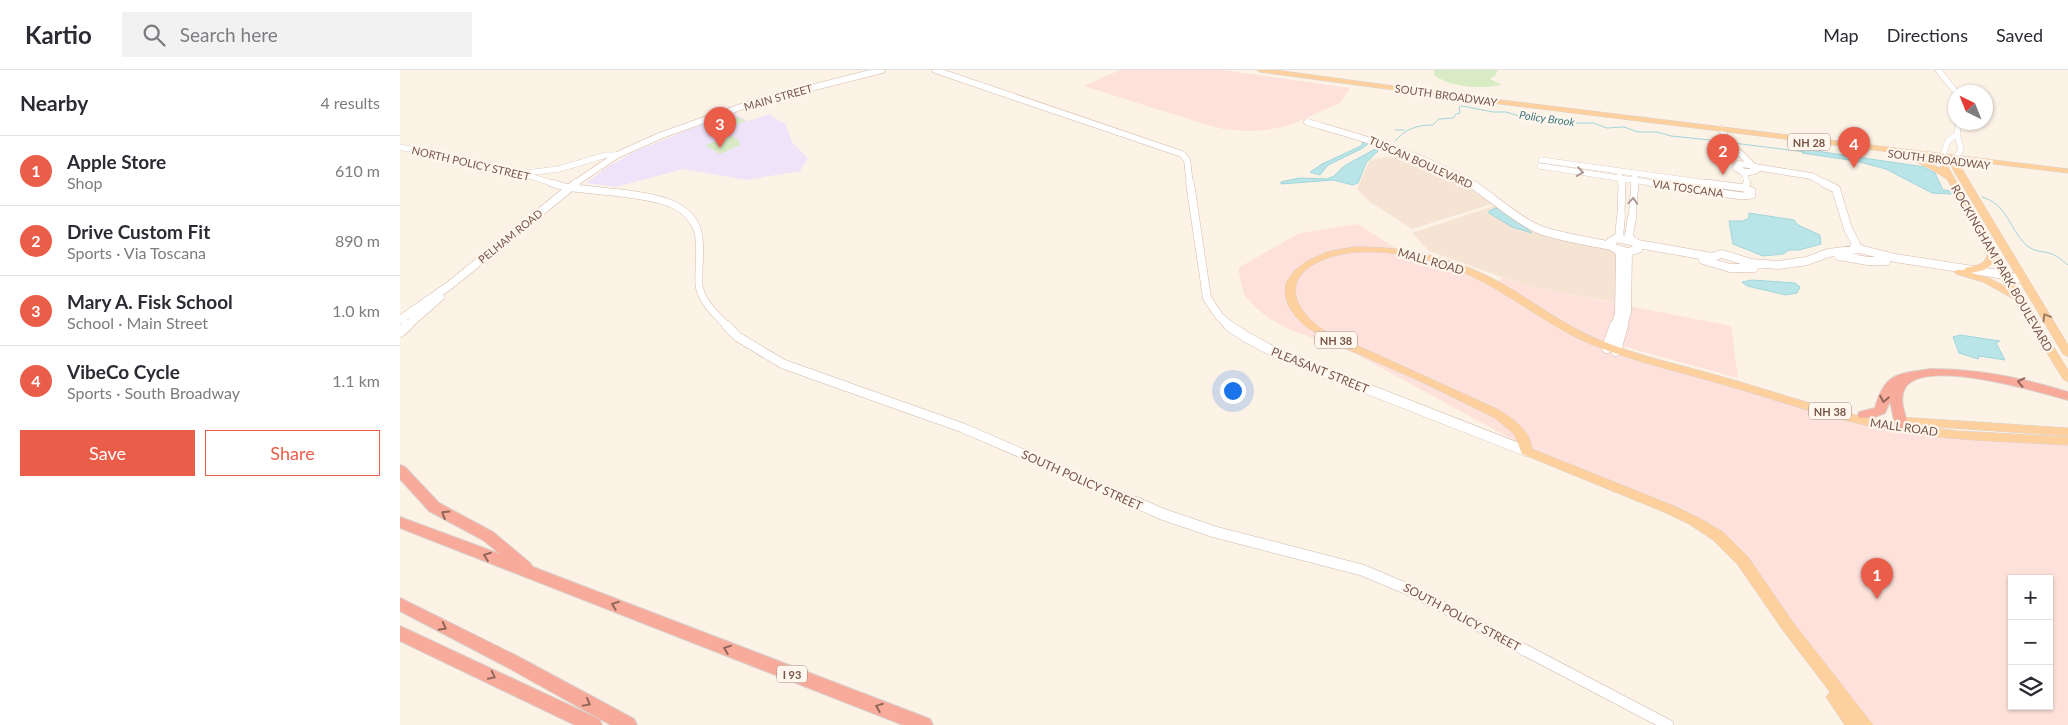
<!DOCTYPE html>
<meta charset="utf-8">
<style>
body{margin:0;font-family:Lato,sans-serif;background:#f2f2f3;color:#2b2b33}
.controls{position:absolute;right:15px;bottom:15px;display:grid;overflow:hidden;border-radius:0px;box-shadow:0 1px 4px #0004}
.controls button{width:45px;height:45px;display:grid;place-items:center;padding:0;border:0;border-bottom:1px solid #e1e1e2;background:#fff;color:#2b2b33;font:25px sans-serif}
.compass{position:absolute;left:1548px;top:15px;width:45px;height:45px;border-radius:50%;background:#fff;box-shadow:0 1px 4px #0004;rotate:317deg}
.you{position:absolute;left:832px;top:320px;width:18px;height:18px;margin:-12px;border:4px solid #fff;border-radius:50%;background:#1a73e8;box-shadow:0 0 0 8px #1a73e833}
.badge{display:grid;place-items:center;width:32px;height:32px;border-radius:50%;background:#ea5d48;color:#fff;font-size:16px;font-weight:700}
.pin{position:absolute;translate:-50% -41px;filter:drop-shadow(0 1px 2px #0008)}
.pin::after{content:'';position:absolute;top:26px;width:18px;height:15px;background:inherit;clip-path:polygon(0 0,100% 0,50% 100%)}
.list{margin:0;padding:0;list-style:none}
h2{display:flex;justify-content:space-between;align-items:center;height:65px;margin:0;padding:0 20px;font-size:21px}
h2 small{font-size:16px;font-weight:400;color:#7c7c81}
.list li{display:grid;grid-template-columns:32px 1fr auto;gap:15px;align-items:center;box-sizing:border-box;height:70px;padding:0 20px;border-top:1px solid #e1e1e2}
.list b{display:block;font-size:19px;white-space:nowrap}
.list p{margin:0;font-size:16px;white-space:nowrap;color:#7c7c81}
.list em{font-size:16px;font-style:normal;color:#7c7c81}
.actions{display:flex;gap:10px;padding:15px 20px}
.actions a{flex:1;padding:11px 0;border:1px solid #ea5d48;border-radius:0px;text-align:center;font-size:18px;color:#ea5d48}
.actions .main{background:#ea5d48;color:#fff}
.icon{flex:none;width:28px;height:28px;fill:none;stroke:currentColor;stroke-width:2;stroke-linecap:round;stroke-linejoin:round}
.map{position:relative;flex:none;width:1668px;height:655px;overflow:hidden}
header{display:flex;align-items:center;gap:30px;box-sizing:border-box;height:70px;padding:0 25px;background:#fff;border-bottom:1px solid #e1e1e2}
header strong{font-size:24px}
nav{display:flex;gap:28px;margin-inline-start:auto;font-size:18px}
.search{width:350px;height:45px;background:#f2f2f3;display:flex;align-items:center;gap:12px;box-sizing:border-box;padding:0 18px;border-radius:0px;color:#7c7c81;font-size:19px}
main{display:flex}
aside{flex:1;background:#fff}
.map>svg:first-child{display:block}
</style>
<header>
<strong>Kartio</strong>
<div class="search"><svg class="icon" aria-label="search" viewBox="0 0 24 24"><circle cx="10" cy="10" r="6"/><path d="M15 15l6 6"/></svg>Search here</div>
<nav><a>Map</a><a>Directions</a><a>Saved</a></nav>
</header>
<main>
<aside>
<h2>Nearby<small>4 results</small></h2>
<ul class="list">
<li><span class="badge">1</span><div><b>Apple Store</b><p>Shop</p></div><em>610 m</em></li>
<li><span class="badge">2</span><div><b>Drive Custom Fit</b><p>Sports · Via Toscana</p></div><em>890 m</em></li>
<li><span class="badge">3</span><div><b>Mary A. Fisk School</b><p>School · Main Street</p></div><em>1.0 km</em></li>
<li><span class="badge">4</span><div><b>VibeCo Cycle</b><p>Sports · South Broadway</p></div><em>1.1 km</em></li>
</ul>
<div class="actions"><a class="main">Save</a><a>Share</a></div>
</aside>
<div class="map">
<svg width="1668" height="655" viewBox="0 0 1668 655">
<rect width="100%" height="100%" fill="#fdf2e6"/>
<path fill="#f5e3d4" d="M1007,85l42,18 49,29 -86,27 -42,-27 -13,-13 10,-24 5,-6z
M1100,134l28,22 77,19 13,8v50l-91,-17 -98,-35 -17,-18z"/>
<path fill="#fee1da" fill-rule="evenodd" d="M720,0h102l128,18 -10,15 -50,22 -23,5 -19,1 -25,-2 -19,-5 -120,-38z
M958,154l47,30 59,18 35,18 52,34 45,22 291,84 23,4 158,11v280h-196l-134,-175 -25,-22 -29,-18 -152,-60 -178,-97 -63,-23 -21,-11 -14,-11 -12,-13 -6,-27 62,-35zM1612,509h37v127h-37z
M1103,208l24,8 204,40 7,52 -145,-40 -38,-18 -58,-38z"/>
<path fill="#efe3fa" d="M332,42l16,9 21,-7 17,11 6,17 16,16 -8,13 -54,9 -63,-11 -67,18 -30,-4 21,-16 29,-16z"/>
<path fill="#d8ebc4" d="M1034,0h64l-3,6 -5,3 12,6c-20,4 -51,3 -68,-10z
M330,44l16,7 -17,6 -8,-3 -7,2 -8,-3z
M332,66l7,4 1,5 -20,9 -15,-9z"/>
<path fill="#bae5e8" stroke="#9fd6da" d="M963,72l6,1 -8,6 -33,16 -8,10 -10,-3 12,-8 39,-18z
M979,77l2,1 -15,15 -8,20 -5,2 -20,-5 -52,4v-2l18,-4 28,1 7,-3 10,-10z
M1403,79l121,18 11,6 8,17 9,1 1,3 -21,-1 -46,-24 -30,-8 -54,-8z
M1096,138c10,3 26,18 36,25l-20,-6 -23,-14v-2z
M1349,143l45,7 4,5 22,10 1,9 -22,6h-10l-6,4 -20,2 -30,-12 -4,-23h14l6,-3z
M1352,210l43,3 5,4 -3,6 -11,2 -39,-9 -5,-4z
M1560,265l40,6 -4,2 9,17 -26,-4 -1,3 -19,-6 -6,-16z"/>
<g fill="none" stroke-linecap="round" stroke-linejoin="round">
<path stroke="#9fd6da" stroke-width="1" d="M995,60h10
M995,71c11,-12 21,-16 38,-16l6,-6 14,-1 3,-4 4,-1 -1,-6 3,-1 31,6h13l13,4 11,-1 15,4 15,-1 16,5h17l14,5 17,-1 14,5h19l14,4 39,4
M1333,73l72,9
M1582,127c25,7 27,31 44,48 8,7 17,6 26,9 6,2 11,7 16,11"/>
<defs>
<path id="tertiary-far3" d="M1538,0l18,22
M1557,64l4,14 -4,9
M0,77l120,26 35,11
M1543,85l5,-14 9,-7 2,-12
M1141,90l79,11
M1140,96l79,12 3,6
M1341,101l4,3 2,10
M126,103l33,-4 47,-14h11
M1234,114l1,-8
M1260,114l-41,-6 1,-7 95,13"/>
<path id="tertiary-far2" d="M151,113l14,4c29,4 85,6 109,18 30,15 26,37 25,66 0,6 -1,13 1,19 5,15 16,25 27,36
M1251,113l91,13 10,-1v-4l-8,-3
M1306,113l38,5
M1344,118l3,-5
M1221,146l1,-33
M1232,148l3,-35"/>
<path id="tertiary-far1" d="M326,255l12,12 45,27 180,64 174,75"/>
<path id="tertiary" d="M735,432l27,12 53,18 147,38 50,21 256,134"/>
<path id="secondary-far2" d="M535,0l247,84 5,6 3,24
M907,52c55,16 116,32 165,62
M1321,59l3,4 2,11 15,10 12,12
M1338,94l12,1 7,5c-7,4 -14,2 -21,-2z
M1355,97l56,9 15,8
M174,114l43,-29 45,-20 90,-32 130,-33"/>
<path id="secondary-far1" d="M790,113l17,115 12,18 11,10
M1070,113c23,14 43,35 68,46 20,8 51,12 73,17
M1424,113l12,6 12,40 8,15 -3,5
M1217,168l18,4 3,7 -10,3 -14,-4 -4,-6z
M1219,168l2,-22
M1231,170l-2,-5 3,-17
M1238,174l74,13 10,-3 29,9 27,2 29,-4 21,-8 32,-4 35,9 110,17 19,5
M1439,186l29,5h18
M1303,190l27,8h24
M0,250l50,-35 126,-102
M7,256l33,-29
M1215,256l4,-12 1,-59 -2,-5
M1223,256l4,-14 1,-60"/>
<path id="secondary" d="M828,255l18,12 30,16 250,98
M0,262l8,-7
M1207,278l8,-23
M1216,281l7,-26"/>
<path id="primary" d="M857,0h18l201,27 592,72v4l-108,-13 -1,4 109,181v12l-5,-3 -111,-186v-9h-5l1,8 70,122 50,81v12l-5,-3 -49,-80 -31,-17 -27,-8 -2,-2 2,-2h8l1,-2c12,-3 20,-2 23,-16l-41,-73 -18,-11 -27,-12c7,-5 32,8 39,13l-2,-11 -463,-57 -216,-29zM1593,193l15,25 -19,-10 -18,-5 13,-3z
M953,177c51,-1 101,10 146,35 33,18 62,42 98,57 43,18 89,27 133,40 55,16 109,35 165,44l-2,-2 2,-3 4,-1 169,11v8l-160,-11 50,6 110,6v8c-51,-3 -103,-4 -153,-11 -63,-8 -123,-29 -183,-47 -47,-14 -94,-24 -139,-42 -36,-15 -66,-38 -99,-57 -27,-16 -59,-28 -90,-33 -23,-4 -48,-5 -70,1 -49,14 -50,46 -11,74l174,79c15,9 33,20 35,40l142,57 25,12 24,14 25,25 44,64 81,104h-28l-19,-28 4,-5 -48,-63 -44,-64 -25,-25 -24,-16 -25,-12 -142,-58 -7,-19 -20,-17 -71,-35 -97,-43 -22,-14 -9,-9 -8,-12 -3,-11 1,-11 8,-12 13,-10 20,-9z"/>
<path id="motorway" d="M1531,299c47,0 92,9 137,23v8c-29,-8 -144,-43 -163,-12 -7,12 1,29 5,41l-2,3h-10l-2,-3 -6,-28 -5,12 -10,4 -16,1 -1,-3 1,-3 16,-4c10,-36 23,-34 56,-39z
M0,395l5,2 34,36 54,29 37,31 3,4 397,152 3,6h-30l-503,-197v-11l100,37 -17,-14 -54,-29 -29,-32z
M0,528l117,58 117,63 3,6h-26l-106,-59 -105,-55z
M0,556l199,93 3,6h-27l-175,-84z"/>
</defs>
<use href="#tertiary-far3" stroke="#d2bbae" stroke-width="6"/>
<use href="#tertiary-far2" stroke="#d2bbae" stroke-width="8"/>
<use href="#tertiary-far1" stroke="#d2bbae" stroke-width="10"/>
<use href="#tertiary" stroke="#d2bbae" stroke-width="12"/>
<use href="#secondary-far2" stroke="#d5baac" stroke-width="7"/>
<use href="#secondary-far1" stroke="#d5baac" stroke-width="9"/>
<use href="#secondary" stroke="#d5baac" stroke-width="11"/>
<use href="#primary" stroke="#d9d0cc" stroke-width="1"/>
<use href="#motorway" stroke="#d9d0cc" stroke-width="2"/>
<use href="#tertiary-far3" stroke="#fff" stroke-width="5.5"/>
<use href="#tertiary-far2" stroke="#fff" stroke-width="7"/>
<use href="#tertiary-far1" stroke="#fff" stroke-width="9"/>
<use href="#tertiary" stroke="#fff" stroke-width="11"/>
<use href="#secondary-far2" stroke="#fff" stroke-width="6"/>
<use href="#secondary-far1" stroke="#fff" stroke-width="8"/>
<use href="#secondary" stroke="#fff" stroke-width="10"/>
<use href="#primary" fill="#fdd09d" fill-rule="evenodd"/>
<use href="#motorway" fill="#f9ab9b" fill-rule="evenodd"/>
</g>
<defs><path id="oneway-chevron" d="M-2-3.5L2.5 0L-2 3.5" fill="none" stroke-width="1.6" stroke-linecap="round" stroke-linejoin="round" transform="scale(1.25)"/></defs>
<g stroke="#ae9a92">
<use href="#oneway-chevron" transform="translate(1180 102) rotate(8)"/>
<use href="#oneway-chevron" transform="translate(1233 131) rotate(-86)"/>
</g>
<use stroke="#a07b63" href="#oneway-chevron" transform="translate(1646 247) rotate(-121)"/>
<g stroke="#92675a">
<use href="#oneway-chevron" transform="translate(1621 312) rotate(-168)"/>
<use href="#oneway-chevron" transform="translate(1484 329) rotate(101)"/>
<use href="#oneway-chevron" transform="translate(45 444) rotate(-148)"/>
<use href="#oneway-chevron" transform="translate(87 486) rotate(-159)"/>
<use href="#oneway-chevron" transform="translate(215 535) rotate(-159)"/>
<use href="#oneway-chevron" transform="translate(43 557) rotate(27)"/>
<use href="#oneway-chevron" transform="translate(327 579) rotate(-159)"/>
<use href="#oneway-chevron" transform="translate(92 606) rotate(26)"/>
<use href="#oneway-chevron" transform="translate(187 633) rotate(29)"/>
<use href="#oneway-chevron" transform="translate(479 637) rotate(-159)"/>
</g>
<g text-anchor="middle" dominant-baseline="central" stroke-width="4.5" stroke-linejoin="round" paint-order="stroke">
<g font-size="11" fill="#78564a" stroke="#fff6ed">
<text transform="translate(1046 25) rotate(8)">SOUTH BROADWAY</text>
<text transform="translate(378 27) rotate(-16)">MAIN STREET</text>
<text transform="translate(1539 89) rotate(7)">SOUTH BROADWAY</text>
<text transform="translate(1021 92) rotate(24)">TUSCAN BOULEVARD</text>
<text transform="translate(71 93) rotate(13)">NORTH POLICY STREET</text>
<text transform="translate(1288 118) rotate(8)">VIA TOSCANA</text>
<text transform="translate(110 166) rotate(-39)">PELHAM ROAD</text>
</g>
<g font-size="11" font-style="italic" fill="#3c787d" stroke="#fff6ed">
<text transform="translate(1147 48) rotate(8)">Policy Brook</text>
</g>
<g fill="#fff6ed" stroke="#a0867b" stroke-width="1">
<rect x="1388" y="63.5" width="42" height="17" rx="4"/>
<rect x="915" y="261.5" width="42" height="17" rx="4"/>
<rect x="1409" y="332.5" width="42" height="17" rx="4"/>
<rect x="377" y="595.5" width="30" height="17" rx="4"/>
</g>
<g font-size="11" font-weight="bold" fill="#78564a">
<text x="1409" y="72">NH 28</text>
<text x="936" y="270">NH 38</text>
<text x="1430" y="341">NH 38</text>
<text x="392" y="604">I 93</text>
</g>
<g font-size="12" fill="#78564a" stroke="#fff6ed">
<text transform="translate(1031 191) rotate(16)">MALL ROAD</text>
<text transform="translate(1602 198) rotate(60)">ROCKINGHAM PARK BOULEVARD</text>
<text transform="translate(920 300) rotate(22)">PLEASANT STREET</text>
<text transform="translate(1504 357) rotate(8)">MALL ROAD</text>
<text transform="translate(682 410) rotate(24)">SOUTH POLICY STREET</text>
<text transform="translate(1062 547) rotate(28)">SOUTH POLICY STREET</text>
</g>
</g>
</svg>
<div class="controls">
<button>+</button>
<button>−</button>
<button><svg class="icon" aria-label="layers" viewBox="0 0 24 24"><path d="M12 4l9 5-9 5-9-5zM3 14l9 5 9-5"/></svg></button>
</div>
<svg class="compass" viewBox="-18 -18 36 36"><path d="M0-13l5 13h-10z" fill="#e53935"/><path d="M0 13l5-13h-10z" fill="#7c7c81"/></svg>
<div class="you"></div>
<div class="pin badge" style="left:1477px;top:529px">1</div>
<div class="pin badge" style="left:1323px;top:105px">2</div>
<div class="pin badge" style="left:320px;top:78px">3</div>
<div class="pin badge" style="left:1454px;top:98px">4</div>
</div>
</main>
